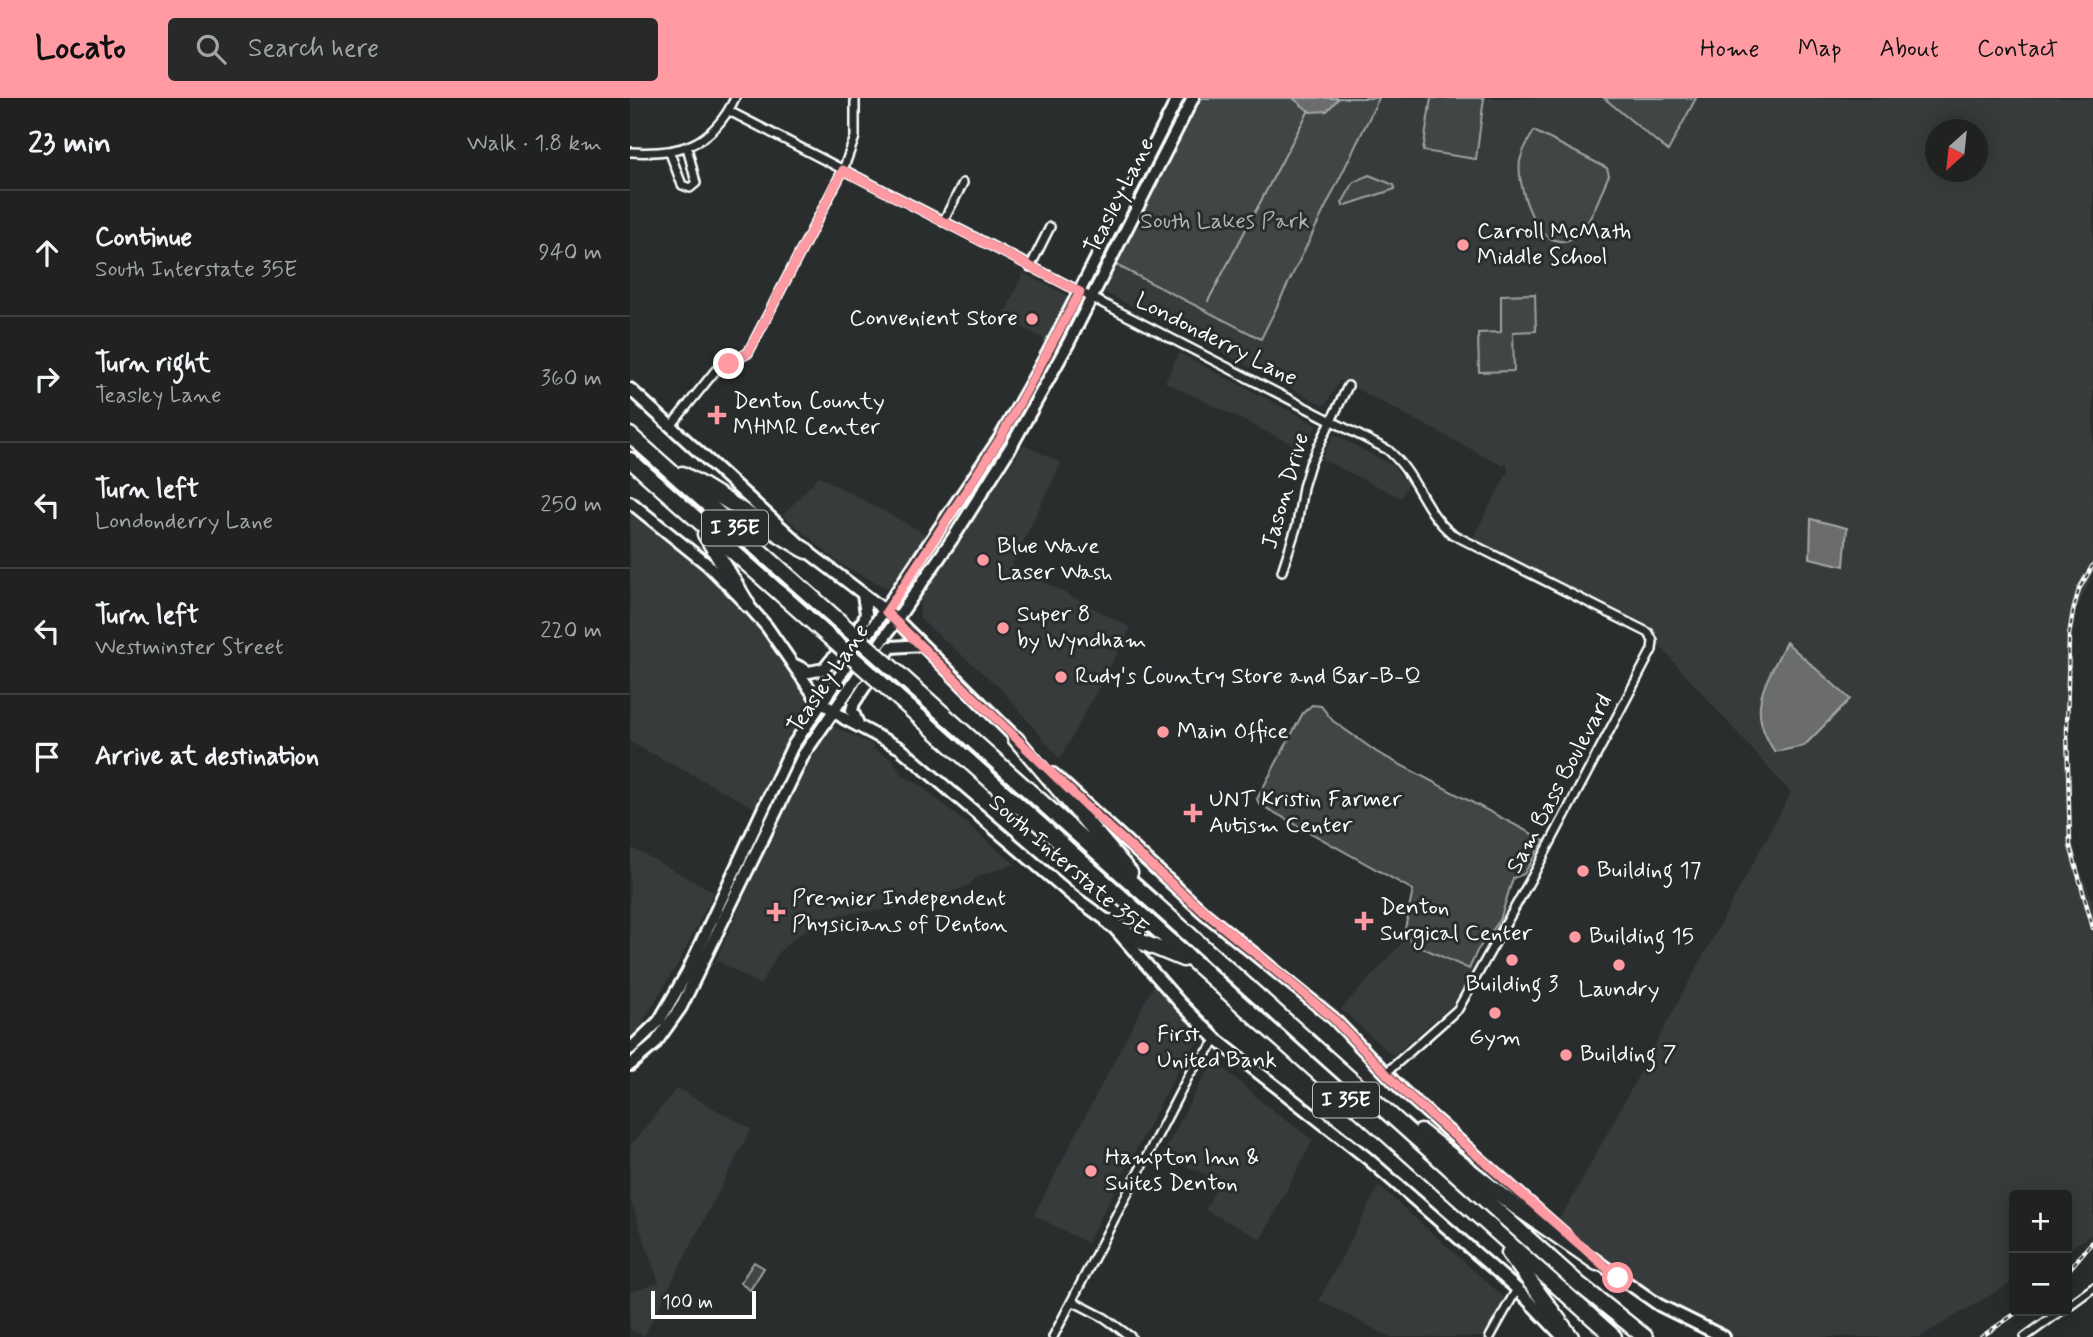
<!DOCTYPE html>
<meta charset="utf-8">
<style>
body{margin:0;font-family:Mynerve,sans-serif;background:#282a2a;color:#f1f3f6}
.controls{position:absolute;right:21px;bottom:21px;display:grid;overflow:hidden;border-radius:7px;box-shadow:0 4px 18px #0003}
.controls button{width:63px;height:63px;display:grid;place-items:center;padding:0;border:0;border-bottom:2px solid #3d3f40;background:#202222;color:#f1f3f6;font:35px sans-serif}
.compass{position:absolute;left:1295px;top:21px;width:63px;height:63px;border-radius:50%;background:#202222;box-shadow:0 4px 18px #0003;rotate:207deg}
.scale{position:absolute;left:21px;bottom:18px;width:105px;box-sizing:border-box;padding-left:7px;border:4px solid #fff;border-top:0;font-size:19px;line-height:24px;white-space:nowrap;color:#fff;-webkit-text-stroke:5px #2a2d2e;paint-order:stroke}
.stop{position:absolute;width:21px;height:21px;margin:-16px;border:5px solid #ff9aa2;border-radius:50%;background:#fff}
.stop.end{background:#ff9aa2;border-color:#fff;box-shadow:0 2px 7px #0008}
.list{margin:0;padding:0;list-style:none}
h2{display:flex;justify-content:space-between;align-items:center;height:91px;margin:0;padding:0 28px;font-size:30px}
h2 small{font-size:23px;font-weight:400;color:#a2a4a5}
.list li{display:grid;grid-template-columns:46px 1fr auto;gap:21px;align-items:center;box-sizing:border-box;height:126px;padding:0 28px;border-top:2px solid #3d3f40}
.list b{display:block;font-size:26px;white-space:nowrap}
.list p{margin:0;font-size:23px;white-space:nowrap;color:#a2a4a5}
.list em{font-size:23px;font-style:normal;color:#a2a4a5}
.icon{flex:none;width:38px;height:38px;fill:none;stroke:currentColor;stroke-width:2;stroke-linecap:round;stroke-linejoin:round}
.map{position:relative;flex:none;width:1463px;height:1239px;overflow:hidden}
header{display:flex;align-items:center;gap:42px;box-sizing:border-box;height:98px;padding:0 35px;background:#ff9aa2;color:#111}
header strong{font-size:33px}
nav{display:flex;gap:38px;margin-inline-start:auto;font-size:24px}
.search{width:490px;height:63px;background:#282a2a;display:flex;align-items:center;gap:18px;box-sizing:border-box;padding:0 24px;border-radius:7px;color:#a2a4a5;font-size:26px}
main{display:flex}
aside{flex:1;background:#202222}
.map>svg:first-child{display:block}
</style>
<header>
<strong>Locato</strong>
<div class="search"><svg class="icon" aria-label="search" viewBox="0 0 24 24"><circle cx="10" cy="10" r="6"/><path d="M15 15l6 6"/></svg>Search here</div>
<nav><a>Home</a><a>Map</a><a>About</a><a>Contact</a></nav>
</header>
<main>
<aside>
<h2>23 min<small>Walk · 1.8 km</small></h2>
<ul class="list">
<li><svg class="icon" aria-label="ahead" viewBox="0 0 24 24"><path d="M12 20V5M6 11l6-6 6 6"/></svg><div><b>Continue</b><p>South Interstate 35E</p></div><em>940 m</em></li>
<li><svg class="icon" aria-label="right" viewBox="0 0 24 24"><path d="M7 20v-9h11M14 6l5 5-5 5"/></svg><div><b>Turn right</b><p>Teasley Lane</p></div><em>360 m</em></li>
<li><svg class="icon" aria-label="left" viewBox="0 0 24 24"><path d="M17 20v-9H6M10 6l-5 5 5 5"/></svg><div><b>Turn left</b><p>Londonderry Lane</p></div><em>250 m</em></li>
<li><svg class="icon" aria-label="left" viewBox="0 0 24 24"><path d="M17 20v-9H6M10 6l-5 5 5 5"/></svg><div><b>Turn left</b><p>Westminster Street</p></div><em>220 m</em></li>
<li><svg class="icon" aria-label="arrive" viewBox="0 0 24 24"><path d="M6 21V4h12l-3 4 3 4H6"/></svg><div><b>Arrive at destination</b></div></li>
</ul>
</aside>
<div class="map">
<svg width="1463" height="1239" viewBox="0 0 1463 1239">
<rect width="100%" height="100%" fill="#2a2d2e"/>
<filter id="ink" filterUnits="userSpaceOnUse"><feTurbulence type="fractalNoise" baseFrequency=".0143" numOctaves="2"/><feDisplacementMap in="SourceGraphic" scale="14" xChannelSelector="R" yChannelSelector="G"/><feConvolveMatrix kernelMatrix="1 2 1 2 8 2 1 2 1" color-interpolation-filters="sRGB"/></filter>
<g filter="url(#ink)">
<path fill="#373a3b" fill-rule="evenodd" d="M749,0h225l64,53 28,-53h397v475l-22,49 -4,107 7,130 19,40v335l-26,16v-55h-53v86l-94,56h-200l-41,-21 -124,-91 15,-23 221,-409 -143,-160 -178,-90 38,-72 -2,-9 -3,4 -163,-86 -15,26 -221,-114 14,-27 143,74zM1306,32h42v42h-42z
M393,175l42,21 3,9 -20,38 -45,-24z
M549,255l138,72 -13,25 -139,-68z
M704,336l59,32 15,18 -7,14 -80,-39z
M394,347l37,18 -49,102 119,63 -71,131 -59,-70 -81,-70v-23z
M189,378l110,60 -42,52 -47,-24 -57,-49z
M0,412l54,39 62,57 65,97 -54,106 -127,-67z
M202,628l42,19 -1,4 19,10 11,17 16,8 96,80 -37,12 -10,10 -62,21 -63,7 -23,8 -26,16 -15,14 -19,33 -44,-25 80,-178z
M0,749l84,45 -33,66 -44,74 -7,6z
M782,834l64,30 -23,42 -60,52 -52,-47z
M524,886l48,55 -15,14 -100,190 -53,-28z
M586,963l46,41 51,38 -52,99 -56,-29 14,-28 -56,-28 36,-69z
M47,990l74,41 -107,207 -14,-7v-37l29,-9 -29,-84v-53z
M749,1088l128,114 -20,37h-97l-71,-37z"/>
<path fill="#414445" stroke="#a0a2a2" stroke-width="2" d="M563,0h186l-118,241 -151,-77z
M801,0h53l-8,61 -53,-8z
M974,0h92l-28,53z
M904,33l73,37 2,7c-9,18 -17,50 -35,62 -35,23 -58,-52 -54,-76 2,-10 8,-20 14,-30z
M739,77l25,10 1,4 -52,17 -1,-3 12,-21z
M905,196l1,37 -23,1 1,39 -35,1 -1,-39 23,-1v-37z
M682,607l9,1 12,15 45,32 166,87 -20,34 -11,4 -13,42 -23,31 -8,18 -57,-26 -8,-9 9,-44 -154,-86 -2,-5 46,-86z
M124,1164l10,6 -14,22 -10,-7z"/>
<path fill="#6a6c6d" stroke="#a6a7a7" stroke-width="2" d="M663,0h46l-12,13 -17,1z
M1181,421l36,9 -3,38 -34,-8z
M1156,544l64,57 -46,47 -29,6c-30,-44 -10,-67 11,-110z"/>
<g fill="none" stroke-linecap="round" stroke-linejoin="round">
<path stroke="#a6a7a7" stroke-width="2" d="M578,203l101,-191"/>
<defs>
<path id="street" d="M99,13l659,339c30,26 35,61 64,84l197,99 4,8 -1,9 -115,218 -79,141 -71,63
M0,54c49,3 82,-6 105,-54
M40,55l12,32 8,3 6,-5 -9,-36
M313,124l20,-39
M400,169l20,-40
M41,328l44,-55 33,-18 95,-183 12,-33v-39
M652,473l15,-46 6,-38 7,-23 38,-78
M442,1203l33,17 26,19
M1437,1209l26,-19
M423,1239l137,-264 27,-33
M860,1239l27,-48
M1395,1239l36,-26"/>
<path id="secondary" d="M0,291l177,162 89,68 123,122
M0,404l78,63 39,39 20,23 49,71 29,21 55,29 173,148 36,26 71,81 37,37 150,118 150,131 46,48
M165,567l14,7 15,-3 40,-49 2,-7 -3,-18
M228,626l-6,-14 2,-7 37,-56 31,-2
M423,676l151,139 129,105 70,73 161,143
M0,951l29,-28 28,-48 105,-226 208,-309 48,-85 130,-255
M0,967l24,-20 27,-38 123,-253 153,-222 55,-87 56,-101 125,-246
M962,1160l67,47 65,32"/>
<path id="highway" d="M0,337l209,186
M0,362l199,177
M52,376c43,23 82,53 125,77
M75,436l42,70
M270,577l680,610 65,52
M259,592l725,647
M385,640l115,135
M479,824l28,18 46,19
M791,1034l95,75 81,56
M879,1155l62,84"/>
</defs>
<use href="#street" stroke="#fff" stroke-width="12"/>
<use href="#secondary" stroke="#fff" stroke-width="16"/>
<use href="#highway" stroke="#fff" stroke-width="19"/>
<use href="#street" stroke="#2a2d2e" stroke-width="7"/>
<use href="#secondary" stroke="#2a2d2e" stroke-width="10"/>
<use href="#highway" stroke="#2a2d2e" stroke-width="14"/>
<defs>
<path id="rail" d="M1463,467l-14,24 -6,22 -4,25 -2,94 3,115 23,83
M1437,1174l26,-31
M1351,1239l38,-26"/>
</defs>
<use href="#rail" stroke="#fff" stroke-width="4.5"/>
<use href="#rail" stroke="#2a2d2e" stroke-width="2" stroke-dasharray="5" stroke-linecap="butt"/>
<defs>
<path id="highway-bridge" d="M209,523l61,54
M199,539l60,53"/>
</defs>
<use href="#highway-bridge" stroke="#fff" stroke-width="19" stroke-linecap="butt"/>
<use href="#highway-bridge" stroke="#2a2d2e" stroke-width="14"/>
</g>
</g>
<g fill="none" stroke-linecap="round" stroke-linejoin="round" filter="url(#ink)">
<path stroke="#ff9aa2" stroke-width="9" d="M99,266l19,-11 95,-183 237,122 -80,147 -114,173 202,196 95,86 150,124 70,73 215,187"/>
</g>
<g fill="#ff9aa2" stroke="#2a2d2e" stroke-width="2.5">
<circle cx="833" cy="147" r="7"/>
<circle cx="402" cy="221" r="7"/>
<path d="M83.5 306.5h7v7h7v7h-7v7h-7v-7h-7v-7h7z"/>
<circle cx="353" cy="462" r="7"/>
<circle cx="373" cy="530" r="7"/>
<circle cx="431" cy="579" r="7"/>
<circle cx="533" cy="634" r="7"/>
<path d="M559.5 704.5h7v7h7v7h-7v7h-7v-7h-7v-7h7z"/>
<circle cx="953" cy="773" r="7"/>
<path d="M142.5 803.5h7v7h7v7h-7v7h-7v-7h-7v-7h7z"/>
<path d="M730.5 812.5h7v7h7v7h-7v7h-7v-7h-7v-7h7z"/>
<circle cx="945" cy="839" r="7"/>
<circle cx="882" cy="862" r="7"/>
<circle cx="989" cy="867" r="7"/>
<circle cx="865" cy="915" r="7"/>
<circle cx="513" cy="950" r="7"/>
<circle cx="936" cy="957" r="7"/>
<circle cx="461" cy="1073" r="7"/>
</g>
<g text-anchor="middle" dominant-baseline="central" stroke-width="6" stroke-linejoin="round" paint-order="stroke">
<g fill="#2a2d2e" stroke="#bfc0c0" stroke-width="2">
<rect x="72" y="412.5" width="66" height="35" rx="5"/>
<rect x="683" y="984.5" width="66" height="35" rx="5"/>
</g>
<g font-size="21" font-weight="bold" fill="#fff">
<text x="105" y="430">I 35E</text>
<text x="716" y="1002">I 35E</text>
</g>
<g font-size="23" fill="#fff" stroke="#2a2d2e">
<text transform="translate(490 98) rotate(-63)">Teasley Lane</text>
<text transform="translate(586 242) rotate(27)">Londonderry Lane</text>
<text transform="translate(656 393) rotate(-74)">Jason Drive</text>
<text transform="translate(199 581) rotate(-56)">Teasley Lane</text>
<text transform="translate(930 686) rotate(-62)">Sam Bass Boulevard</text>
<text transform="translate(438 768) rotate(41)">South Interstate 35E</text>
</g>
<g font-size="23" fill="#b3b4b5" stroke="#2a2d2e">
<text x="595" y="124">South Lakes Park</text>
</g>
<g font-size="23" fill="#fff" stroke="#2a2d2e" text-anchor="start">
<text x="847" y="134">Carroll McMath<tspan x="847" dy="26">Middle School</tspan></text>
<text x="388" y="221" text-anchor="end">Convenient Store</text>
<text x="103" y="304">Denton County<tspan x="103" dy="26">MHMR Center</tspan></text>
<text x="367" y="449">Blue Wave<tspan x="367" dy="26">Laser Wash</tspan></text>
<text x="387" y="517">Super 8<tspan x="387" dy="26">by Wyndham</tspan></text>
<text x="445" y="579">Rudy's Country Store and Bar-B-Q</text>
<text x="547" y="634">Main Office</text>
<text x="579" y="702">UNT Kristin Farmer<tspan x="579" dy="26">Autism Center</tspan></text>
<text x="967" y="773">Building 17</text>
<text x="162" y="801">Premier Independent<tspan x="162" dy="26">Physicians of Denton</tspan></text>
<text x="750" y="810">Denton<tspan x="750" dy="26">Surgical Center</tspan></text>
<text x="959" y="839">Building 15</text>
<text x="882" y="887" text-anchor="middle">Building 3</text>
<text x="989" y="892" text-anchor="middle">Laundry</text>
<text x="527" y="937">First<tspan x="527" dy="26">United Bank</tspan></text>
<text x="865" y="940" text-anchor="middle">Gym</text>
<text x="950" y="957">Building 7</text>
<text x="475" y="1060">Hampton Inn &amp;<tspan x="475" dy="26">Suites Denton</tspan></text>
</g>
</g>
</svg>
<div class="controls">
<button>+</button>
<button>−</button>
</div>
<svg class="compass" viewBox="-18 -18 36 36"><path d="M0-13l5 13h-10z" fill="#e53935"/><path d="M0 13l5-13h-10z" fill="#a2a4a5"/></svg>
<div class="scale">100 m</div>
<div class="stop" style="left:988px;top:1180px"></div>
<div class="stop end" style="left:99px;top:266px"></div>
</div>
</main>
